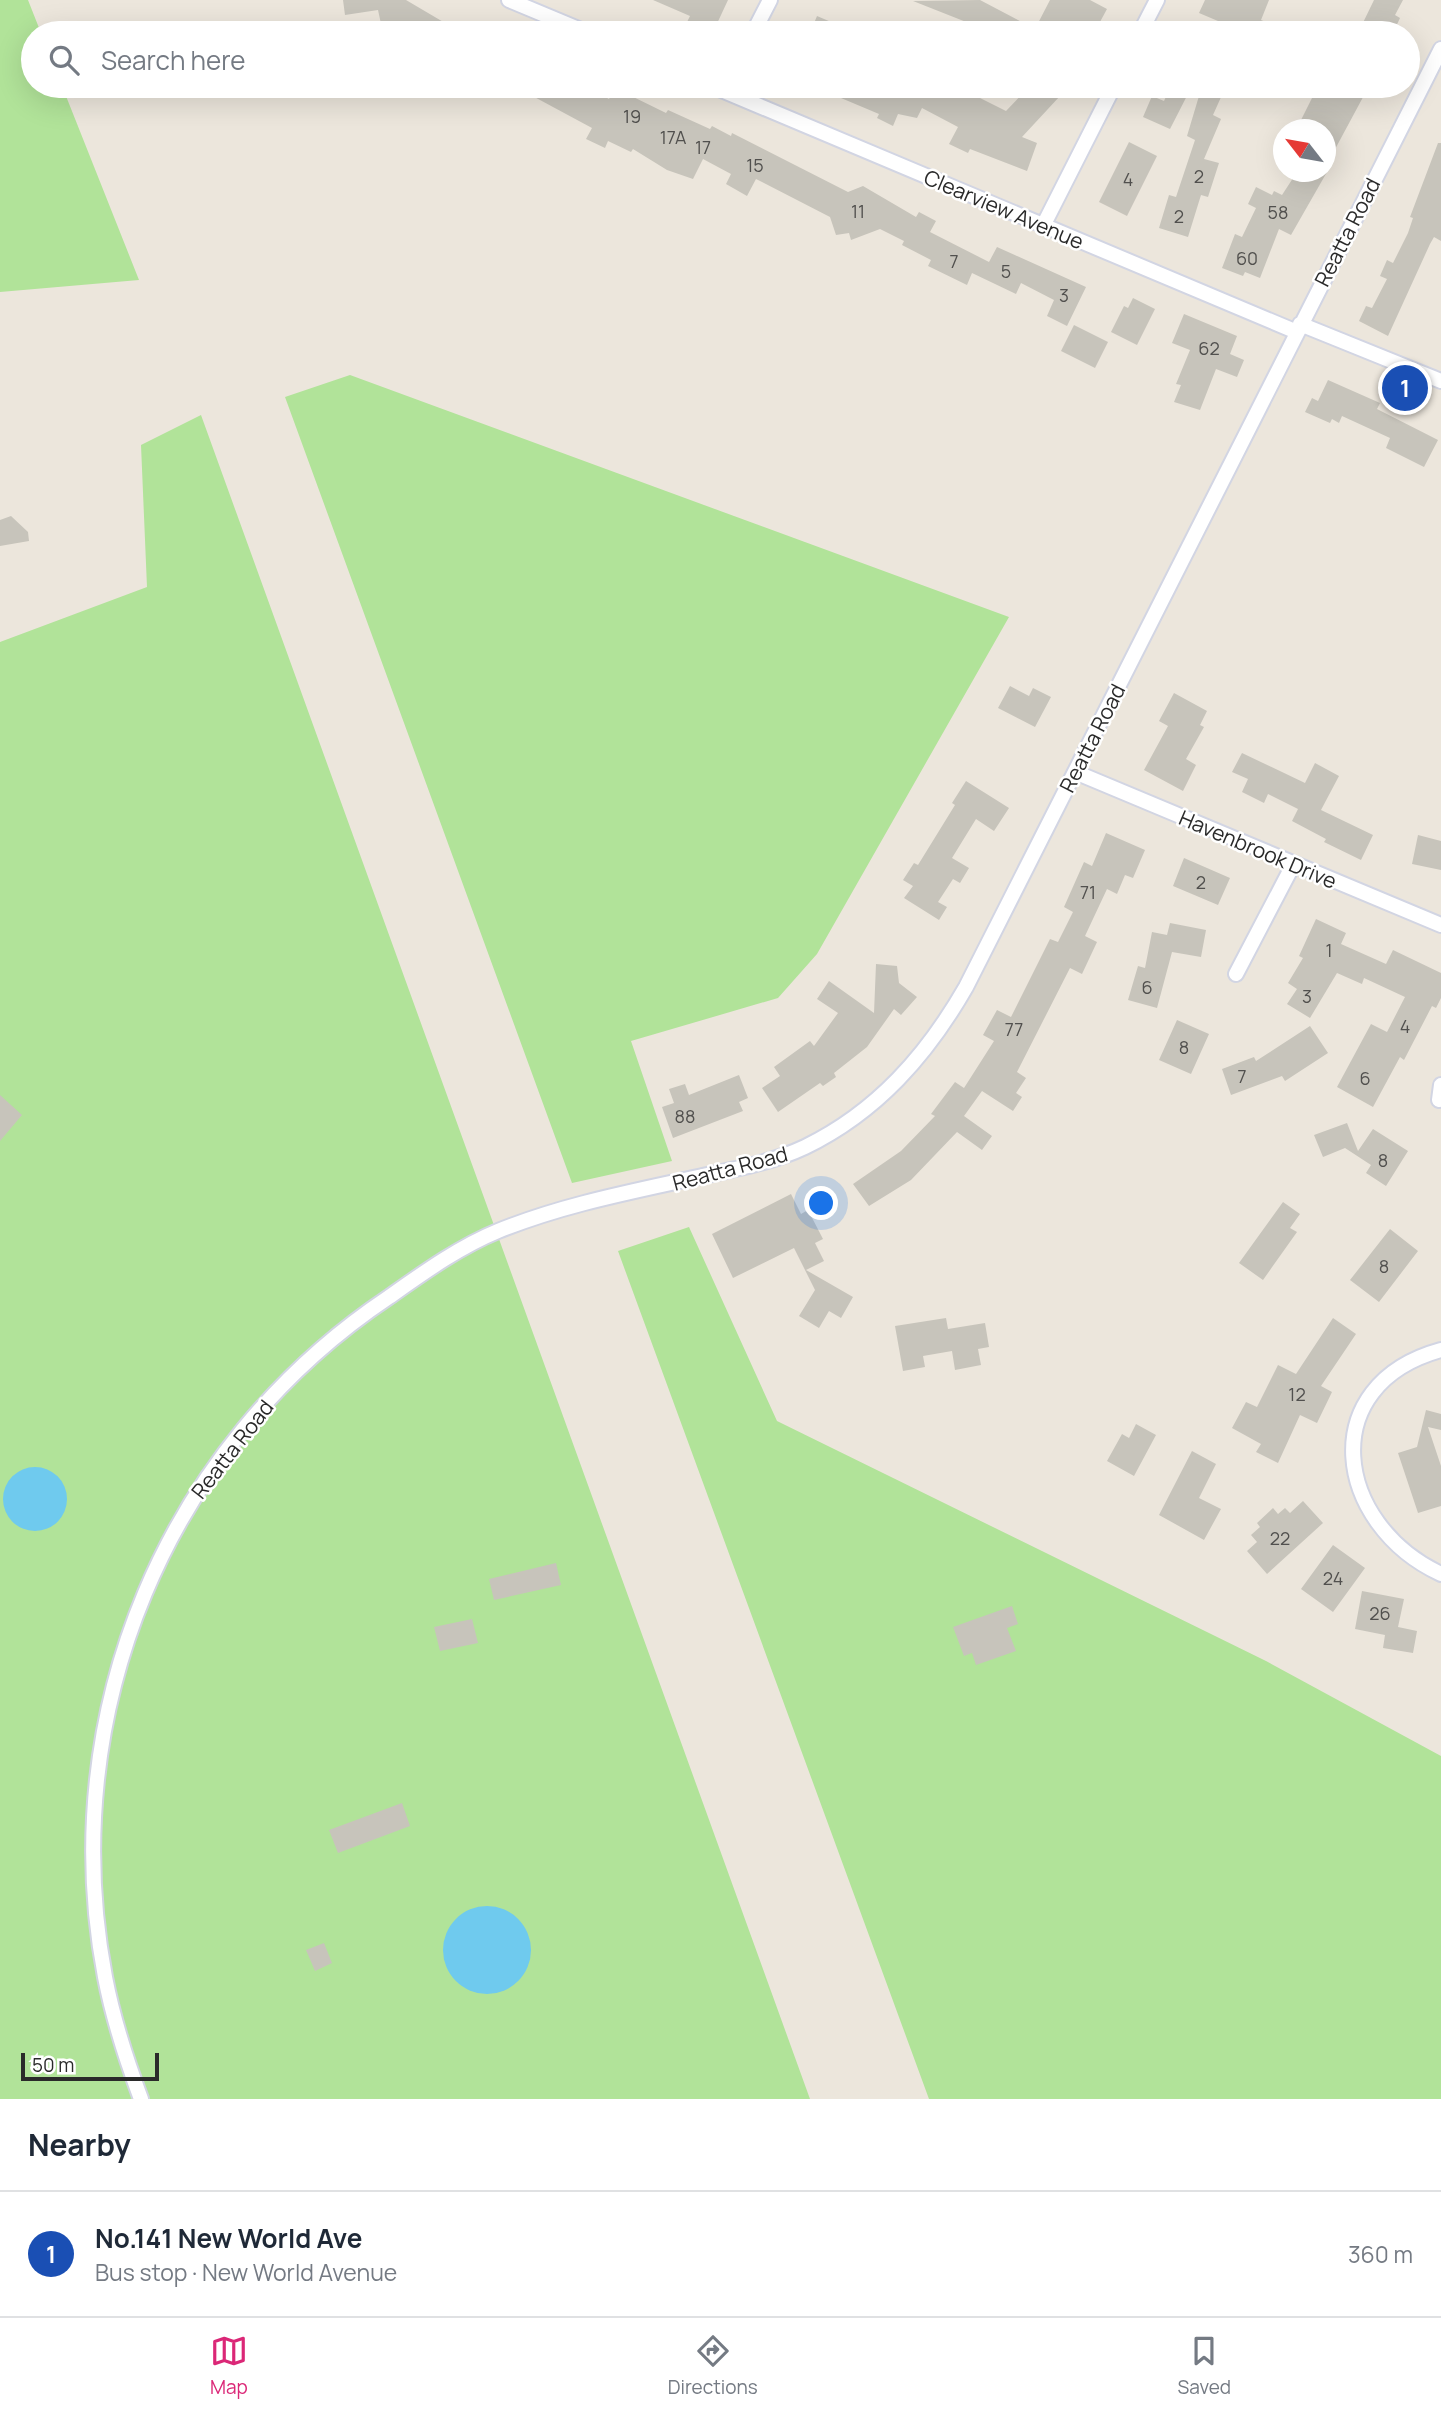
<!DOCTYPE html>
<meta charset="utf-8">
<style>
body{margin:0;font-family:Manrope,sans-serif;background:#f2f2f3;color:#1f2937}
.compass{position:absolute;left:1273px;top:119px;width:63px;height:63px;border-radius:50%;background:#fff;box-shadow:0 7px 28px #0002;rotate:301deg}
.scale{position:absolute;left:21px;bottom:18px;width:138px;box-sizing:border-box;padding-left:7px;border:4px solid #2a2a2a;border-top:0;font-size:19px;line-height:24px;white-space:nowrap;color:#2a2a2a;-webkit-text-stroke:5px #fff;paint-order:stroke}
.you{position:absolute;left:822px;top:1204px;width:24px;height:24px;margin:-18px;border:5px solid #fff;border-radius:50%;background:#1a73e8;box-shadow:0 0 0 10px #1a73e833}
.badge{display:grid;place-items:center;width:46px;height:46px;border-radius:50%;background:#db2777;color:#fff;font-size:23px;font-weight:700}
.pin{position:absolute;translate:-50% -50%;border:4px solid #fff;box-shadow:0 2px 7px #0006}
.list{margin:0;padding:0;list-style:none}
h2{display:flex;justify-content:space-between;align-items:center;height:91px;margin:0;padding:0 28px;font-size:30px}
h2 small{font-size:23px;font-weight:400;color:#747a83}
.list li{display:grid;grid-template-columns:46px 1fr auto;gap:21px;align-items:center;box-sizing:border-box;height:126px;padding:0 28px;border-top:2px solid #e0e1e3}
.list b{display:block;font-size:26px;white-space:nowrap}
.list p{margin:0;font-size:23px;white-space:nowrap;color:#747a83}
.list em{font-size:23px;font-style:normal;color:#747a83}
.icon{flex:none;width:38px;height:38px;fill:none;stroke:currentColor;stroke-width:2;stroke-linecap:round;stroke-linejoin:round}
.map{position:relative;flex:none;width:1441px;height:2099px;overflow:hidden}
.search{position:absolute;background:#fff;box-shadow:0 7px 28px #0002;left:21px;right:21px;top:21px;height:77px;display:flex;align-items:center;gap:18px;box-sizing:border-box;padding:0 24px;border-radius:38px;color:#747a83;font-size:26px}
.sheet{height:217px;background:#fff}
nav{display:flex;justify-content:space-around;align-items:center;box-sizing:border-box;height:98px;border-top:2px solid #e0e1e3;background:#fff;font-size:19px;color:#747a83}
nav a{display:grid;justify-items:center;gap:4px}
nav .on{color:#db2777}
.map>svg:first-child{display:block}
</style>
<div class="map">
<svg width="1441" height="2099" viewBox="0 0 1441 2099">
<rect width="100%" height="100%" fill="#ece6dc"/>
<path fill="#b1e399" d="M0,0h28l13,33h-8v53h29l77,194 -139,12z
M350,375l659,242 -192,337 -39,44 -147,43 41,120 -100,22 -287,-786z
M201,415l609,1684h-810v-1457l147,-55 -6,-142z
M689,1227l88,194 489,240 175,95v343h-512l-311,-848z"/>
<path fill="#6fcaee" d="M3 1499a32 32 0 1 1 64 0a32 32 0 1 1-64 0Z
M443 1950a44 44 0 1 1 88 0a44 44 0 1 1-88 0Z"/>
<path fill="#c7c4bb" d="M343,0h63l56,33h-79l-5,-23 -33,5z
M653,0h75l-14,30 -27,-8 3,-6z
M980,0l55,29 15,-29h40l17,9 -13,24h-100l-81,-32z
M1205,0h64l-8,20 30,13h-74l1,-12 -19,-8z
M1374,0h29l-8,15 5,3 -7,15h-35z
M817,16l40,17h-47z
M514,86h71l24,13 6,-11 51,25 2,-3 42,19 2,-3 19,10 1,-3 116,59 15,-6 53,31 3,-5 17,9 -6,11 59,30 8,-15 89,40 -19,39 -20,-10 7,-16 -33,-17 -5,11 -44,-21 -5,12 -39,-19 3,-6 -29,-15 2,-4 -24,-12 -29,11 -2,-7 -13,2 -6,-18 -74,-38 -9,17 -21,-12 5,-10 -28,-15 -10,20 -26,-9 -34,-21 -2,3 -23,-11 -3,7 -19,-9 6,-11z
M847,86h75l27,12 7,-12 50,25 24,-25h19l11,10 -38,41 15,6 -10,28 -57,-22 -2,4 -19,-9 9,-17 -36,-19 -5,10 -19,-4 -5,12 -16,-8 2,-4 -38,-16z
M1171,86h21l-22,43 -27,-12 9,-21 12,5z
M1202,86h24l-13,29 8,4 -17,40 15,4 -11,34 -7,-2 -13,42 -29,-9 10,-33 7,2 19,-57 -8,-4z
M1318,86h51l-43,80v-36h-30z
M1129,142l28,14 -30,60 -28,-14z
M1438,143h3v98l-7,-4 -4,7 -42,92 -29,-15 7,-15 6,2 15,-29 -7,-3 7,-16 6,3 15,-30 5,-15 -3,-1z
M1297,172h30l-36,63 -12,-6 -19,49 -15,-6 -2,4 -21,-8 13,-34 7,3 14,-29 -8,-4 8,-17 16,8 2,-4 8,4z
M1133,298l22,11 -18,36 -26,-13 13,-26 4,2z
M1184,314l53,22 -7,18 14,6 -7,17 -21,-8 -16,41 -26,-8 7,-17 -5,-1 14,-34 -18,-7z
M1074,325l34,17 -13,26 -34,-17z
M1328,380l52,23 -3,6 61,31 -14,27 -38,-19 4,-10 -48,-22 -3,7 -7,-4 -2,4 -25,-11 7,-14 6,3z
M11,516l17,16 1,9 -29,5v-26z
M1010,686l19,10 4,-8 18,9 -16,30 -37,-19z
M1174,693l33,18 -7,14 4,2 -18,32 10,6 -13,26 -39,-21 24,-44 -9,-5z
M1242,753l63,30 10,-20 24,13 -18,34 52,25 -12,25 -37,-18 2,-3 -34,-18 6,-12 -30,-15 -4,9 -22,-11 6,-13 -16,-7z
M966,781l43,27 -15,23 -18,-12 -24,39 17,10 -9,15 -7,-4 -15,23 9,5 -8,13 -35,-22 9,-12 -10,-6 11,-17 4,2 37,-60 -3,-2z
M1106,833l39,17 -12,28 -8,-3 -8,19 -10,-5 -22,47 12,6 -15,32 -12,-6 -53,104 9,6 -10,15 6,4 -9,14 -31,-20 -18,25 28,20 -10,14 -25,-18 -46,48 -42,26 -16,-22 48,-33 34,-35 -4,-2 24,-32 9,6 30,-47 -11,-6 14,-25 14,7 39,-78 8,3 15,-30 -9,-5 20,-45 8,4z
M1418,835l23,6v29l-29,-6z
M1184,858l46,20 -12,27 -45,-19z
M1316,919l30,14 -5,11 45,20 7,-14 48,23v25l-5,10 -4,-2 -28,54 -4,-3 -27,50 -36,-20 34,-63 16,8 18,-35 -41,-19 -2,6 -25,-11 -27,45 -23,-14 10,-15 -9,-6 15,-25 -4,-2z
M1170,923l36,7 -5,27 -29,-5 -15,56 -29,-8 10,-34 7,2 7,-36 15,3z
M876,964l21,2 2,17 18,14 -16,18 -7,-6 -27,38 -33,26 2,4 -13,9 -3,-3 -42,29 -16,-24 18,-12 -6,-9 36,-26 4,5 24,-33 -21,-14 12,-18 45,32z
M1177,1020l32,14 -18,40 -32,-14z
M1310,1026l18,27 -43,28 -3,-5 -51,19 -9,-26 32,-12 2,4z
M739,1075l9,23 -9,4 4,9 -70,27 -11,-31 12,-4 -5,-14 16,-5 4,11z
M0,1095l22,20 -22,26z
M1347,1123l11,28 15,-22 35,22 -22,35 -20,-13 5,-8 -26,-17 -22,9 -9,-22z
M791,1194l10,20 7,-4 15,29 -8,4 9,18 -18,9 47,27 -12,21 -12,-7 -10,17 -20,-12 16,-26 -21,-42 -61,30 -21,-44z
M1283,1202l17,12 -10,14 7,4 -34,48 -24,-17z
M1390,1229l28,22 -39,51 -29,-22z
M946,1318l2,11 37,-6 4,24 -11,2 3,16 -26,5 -3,-19 -29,5 2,11 -22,4 -8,-45z
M1333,1318l23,16 -35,52 11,6 -15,31 -17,-8 -22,48 -22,-11 5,-8 -29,-16 14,-26 11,5 21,-42 18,9z
M1426,1410l15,4v16l-13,-3 13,39v40l-23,7 -20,-60 19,-6z
M1136,1424l20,11 -22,41 -27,-15 15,-27 7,4z
M1192,1451l24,13 -17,34 22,11 -17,31 -45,-25z
M1303,1501l20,22 -56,51 -20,-23 10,-9 -6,-7 9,-8 -3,-4 16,-15 5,6 7,-6 5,5z
M1333,1545l32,23 -32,44 -32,-23z
M556,1563l5,22 -67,15 -5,-21z
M1362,1591l42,8 -6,28 19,4 -4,22 -30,-5 2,-13 -30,-6z
M1012,1606l6,18 -11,4 9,23 -40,14 -4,-12 -8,3 -11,-29z
M472,1619l6,24 -38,8 -6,-24z
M402,1803l8,23 -72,27 -9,-23z
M324,1943l8,20 -17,8 -9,-21z"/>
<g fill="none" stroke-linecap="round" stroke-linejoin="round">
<defs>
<path id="street" d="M509,0l79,33
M753,33l17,-33
M1140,33l17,-33
M712,86l585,246
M1043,226l71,-140
M1300,324l141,57
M1075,772l366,153
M1236,974l57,-109
M1439,1100l2,-15
M1441,1350c-127,35 -107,174 0,224
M141,2099c-15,-40 -28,-80 -36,-122 -50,-264 61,-531 284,-680 34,-24 70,-50 109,-66 64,-26 132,-39 200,-54 36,-8 73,-14 107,-30 72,-35 122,-92 161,-160l475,-938"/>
</defs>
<use href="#street" stroke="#d2d5e3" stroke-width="18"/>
<use href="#street" stroke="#fff" stroke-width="14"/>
</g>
<g text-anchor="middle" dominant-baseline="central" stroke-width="5" stroke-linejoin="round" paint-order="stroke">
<g font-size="18" fill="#51504e">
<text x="632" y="116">19</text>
<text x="673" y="137">17A</text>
<text x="703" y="147">17</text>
<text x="755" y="165">15</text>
<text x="1199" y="176">2</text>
<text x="1128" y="179">4</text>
<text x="858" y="211">11</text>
<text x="1278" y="212">58</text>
<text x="1179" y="216">2</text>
<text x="1247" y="258">60</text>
<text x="954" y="261">7</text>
<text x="1006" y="271">5</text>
<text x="1064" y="295">3</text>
<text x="1209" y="348">62</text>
<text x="1201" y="882">2</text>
<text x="1088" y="892">71</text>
<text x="1329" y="950">1</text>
<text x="1147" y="987">6</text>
<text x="1307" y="996">3</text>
<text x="1405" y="1026">4</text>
<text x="1014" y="1029">77</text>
<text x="1184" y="1047">8</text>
<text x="1242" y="1076">7</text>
<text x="1365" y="1078">6</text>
<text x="685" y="1116">88</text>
<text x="1383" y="1160">8</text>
<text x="1384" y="1266">8</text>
<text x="1297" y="1394">12</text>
<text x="1280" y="1538">22</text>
<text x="1333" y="1578">24</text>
<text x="1380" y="1613">26</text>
</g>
<g font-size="21" fill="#2a2a2a" stroke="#fff">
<text transform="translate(1004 209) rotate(23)">Clearview Avenue</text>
<text transform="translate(1347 232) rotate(-63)">Reatta Road</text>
<text transform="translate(1092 738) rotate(-63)">Reatta Road</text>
<text transform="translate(1258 849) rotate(23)">Havenbrook Drive</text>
<text transform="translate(730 1168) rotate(-15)">Reatta Road</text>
<text transform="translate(232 1449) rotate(-52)">Reatta Road</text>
</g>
</g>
</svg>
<svg class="compass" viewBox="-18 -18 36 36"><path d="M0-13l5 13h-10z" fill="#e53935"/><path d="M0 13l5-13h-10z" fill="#747a83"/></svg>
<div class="scale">50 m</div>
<div class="you"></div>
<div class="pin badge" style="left:1405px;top:388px;background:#1a4fb4">1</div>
<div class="search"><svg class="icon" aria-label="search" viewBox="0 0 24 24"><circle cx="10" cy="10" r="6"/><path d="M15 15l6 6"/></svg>Search here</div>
</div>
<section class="sheet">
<h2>Nearby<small></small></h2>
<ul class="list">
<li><span class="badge" style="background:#1a4fb4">1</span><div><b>No.141 New World Ave</b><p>Bus stop · New World Avenue</p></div><em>360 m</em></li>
</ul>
</section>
<nav>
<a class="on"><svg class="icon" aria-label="map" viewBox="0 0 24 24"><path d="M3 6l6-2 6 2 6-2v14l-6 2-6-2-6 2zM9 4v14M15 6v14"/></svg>Map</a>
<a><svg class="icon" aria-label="directions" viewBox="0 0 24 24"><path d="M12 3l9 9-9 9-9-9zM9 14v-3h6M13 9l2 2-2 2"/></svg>Directions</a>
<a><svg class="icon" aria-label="saved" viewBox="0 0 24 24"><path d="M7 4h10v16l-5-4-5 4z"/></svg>Saved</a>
</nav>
